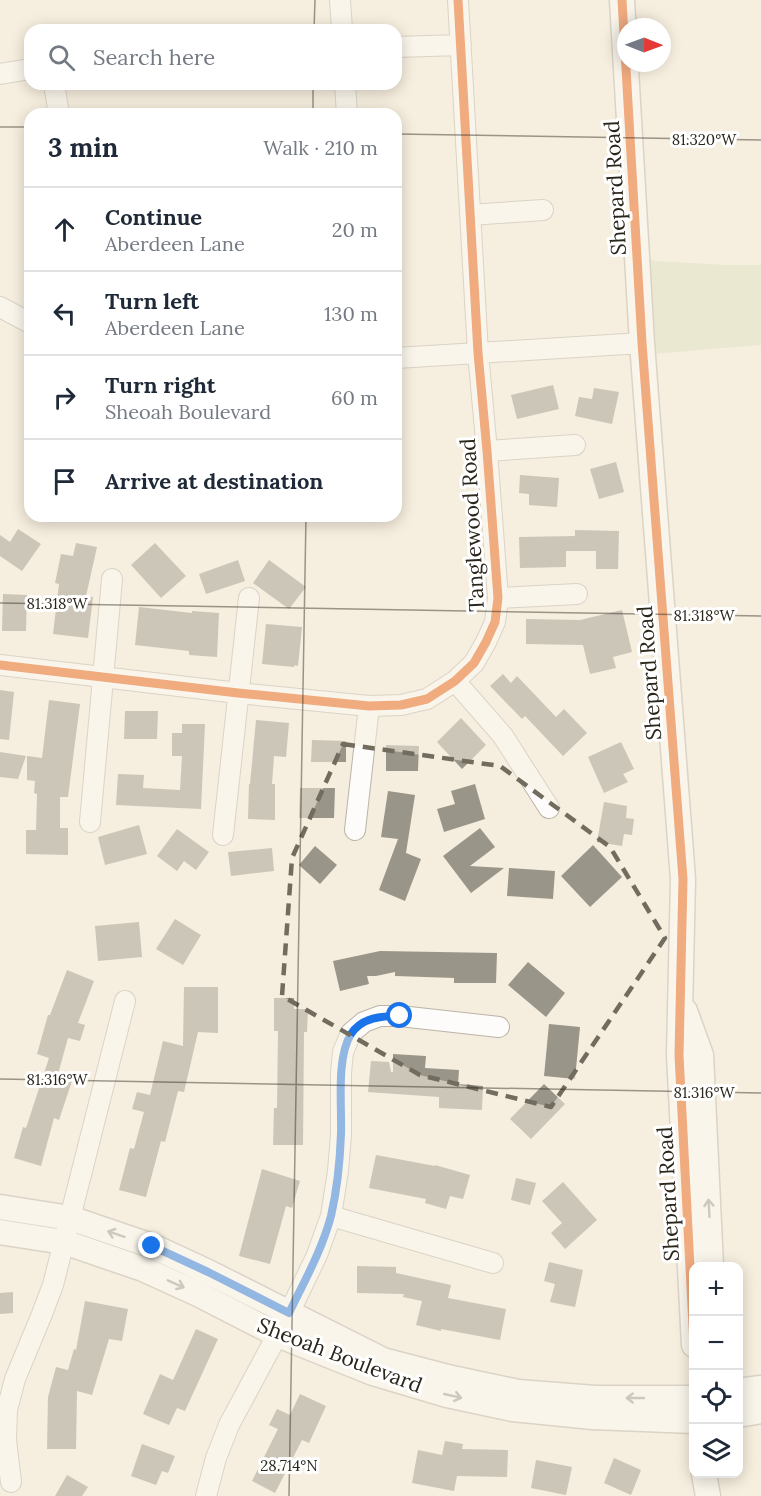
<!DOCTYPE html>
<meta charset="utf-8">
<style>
body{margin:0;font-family:Lora,serif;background:#f6f6f7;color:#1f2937}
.controls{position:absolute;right:18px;bottom:18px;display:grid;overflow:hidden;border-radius:12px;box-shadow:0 3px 15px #0003}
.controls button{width:54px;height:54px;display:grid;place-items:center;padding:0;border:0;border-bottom:2px solid #e0e1e3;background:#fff;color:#1f2937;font:30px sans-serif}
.compass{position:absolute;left:617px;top:18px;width:54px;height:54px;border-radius:50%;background:#fff;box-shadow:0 3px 15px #0003;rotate:91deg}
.stop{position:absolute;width:18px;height:18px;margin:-14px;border:4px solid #1a73e8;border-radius:50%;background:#fff}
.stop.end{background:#1a73e8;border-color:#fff;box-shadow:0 2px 6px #0008}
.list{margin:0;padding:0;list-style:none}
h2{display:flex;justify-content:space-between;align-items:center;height:78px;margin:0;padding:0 24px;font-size:26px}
h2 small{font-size:20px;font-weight:400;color:#747a83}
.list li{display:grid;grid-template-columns:39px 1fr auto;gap:18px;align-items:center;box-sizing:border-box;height:84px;padding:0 24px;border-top:2px solid #e0e1e3}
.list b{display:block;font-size:22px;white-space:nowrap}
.list p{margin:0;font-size:20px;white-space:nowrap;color:#747a83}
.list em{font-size:20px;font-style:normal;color:#747a83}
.icon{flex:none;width:33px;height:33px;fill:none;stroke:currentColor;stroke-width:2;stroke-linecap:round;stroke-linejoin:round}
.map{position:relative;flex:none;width:761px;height:1496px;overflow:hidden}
.search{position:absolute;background:#fff;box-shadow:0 3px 15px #0003;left:24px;top:24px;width:378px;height:66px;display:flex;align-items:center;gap:15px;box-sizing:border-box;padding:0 21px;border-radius:18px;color:#747a83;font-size:22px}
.panel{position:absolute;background:#fff;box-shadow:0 3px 15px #0003;left:24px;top:108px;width:378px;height:414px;border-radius:18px}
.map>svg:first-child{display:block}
</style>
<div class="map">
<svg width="761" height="1496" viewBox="0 0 761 1496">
<rect width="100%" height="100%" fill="#f5eede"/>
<path fill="#dbdfc1" d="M646,258l9,3 71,4h35v80l-109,9z"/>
<path fill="#9a9589" d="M553,385l6,24 -42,10 -6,-24z
M594,388l25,4 -7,32 -37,-8 4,-19 13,2z
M616,462l8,30 -25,7 -9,-30z
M520,475l39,3 -2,29 -28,-2v-11l-10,-1z
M18,529l23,15 -19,27 -22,-15v-21l10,7z
M575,530l44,1 -1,38h-22v-18h-30v16l-46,1 -1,-31 56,-1z
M76,543l21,4 -11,49 7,1 -5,41 -35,-4 6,-50 -4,-1 6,-29 12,2z
M155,543l31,33 -25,22 -30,-33z
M238,560l7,21 -39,13 -7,-20z
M269,560l37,27 -17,22 -36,-26z
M3,594l24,1 -1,36h-24z
M139,607l53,6v-2l27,2 -2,44 -28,-2v-4l-54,-6z
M622,610l10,42 -19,5 3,11 -26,6 -7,-29 -57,-1v-25l54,1z
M266,624l36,3 -4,39 -3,-1 -1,2 -32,-3z
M503,674l8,9 6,-7 39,41 8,-8 23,24 -24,23 -38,-40 -3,3 -32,-33z
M0,690l14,2 -5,48 -9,-1z
M49,700l31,4 -12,93h-8v31h8v27l-42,-1v-24h10l1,-36 -3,-1 1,-12 -8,-1v-24l15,2z
M125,711h33l-1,28h-33z
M461,718l25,27 -24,24 -25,-27z
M256,720l33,3 -3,34 -12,-1 -2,28h3v36l-27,-1 1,-35h1z
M182,724h23l-4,85 -85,-4 2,-31 26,1 -1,13 37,2 2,-34h-10v-23h10z
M312,740l34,1v21h-35z
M621,742l13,27 -11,5 5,8 -24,11 -16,-36z
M386,745l33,1 -1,25h-32z
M0,752l26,4 -8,23 -18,-2z
M475,784l10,35 -41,13 -7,-23 18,-5 -4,-13z
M300,788h35l-1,30h-35z
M388,791l27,4 -9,58 15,6 -16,42 -26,-11 19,-51 -17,-2z
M604,802l23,4 -1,12 8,1 -2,16 -8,-1 -2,12 -25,-4z
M139,825l8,29 -42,11 -7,-28z
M480,828l15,19 -25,19 34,2 -33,25 -28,-37z
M177,829l32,23 -13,18 -12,-9 -7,10 -20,-15z
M593,845l29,32 -32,30 -29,-31z
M315,846l22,19 -17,19 -21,-19z
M272,848l2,23 -43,5 -3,-24z
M509,868l46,3 -2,28 -46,-3z
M175,919l26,16 -18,30 -27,-16z
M139,922l3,35 -44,4 -3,-35z
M380,951l117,2 -1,30h-42v-5l-59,-2v-4l-19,4h-9l2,8 -29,7 -7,-30z
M528,962l37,31 -19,24 -38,-32z
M67,970l27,11 -16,42 7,2 -5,16 -12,-3 -10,36 15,4 -14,42 -5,-2 -13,48 -27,-8 9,-31 3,1 23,-70 -12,-4 11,-39h2z
M184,987h34v46l-20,-1 -14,60 -6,-1 -13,51 -4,-1 -15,56 -27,-7 11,-42 4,1 10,-37 -12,-3 5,-17 13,3 13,-54 20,5z
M274,998h20v11h14l-1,23h-3l-1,113h-30l1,-37h3l1,-77h-4z
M549,1024l31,3 -5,52 -31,-3z
M393,1054l33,2 -1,12 34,2 -1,14 25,2 -1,24 -43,-2v-11l-71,-5 3,-31 18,1 2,10h2z
M544,1084l21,20 -34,35 -21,-20z
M376,1155l59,11v-1l35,10 -7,24 -13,-3 -4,13 -21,-6 1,-4 -57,-11z
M262,1169l38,12 -8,27 -6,-2 -16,58 -31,-8z
M516,1178l20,5 -6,22 -19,-5z
M563,1182l34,38 -32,29 -14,-16 11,-10 -20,-22z
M549,1262l34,8 -8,37 -25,-5 5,-18 -11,-3z
M357,1266l39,1v6l55,12 -3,13 58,11 -6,31 -59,-11v2l-25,-6 6,-24 -19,-4 1,-3 -47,-1z
M13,1292v21l-13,1v-21z
M85,1301l43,8 -6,32 -13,-2 -17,56 -15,-4 -1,58h-29l1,-52 8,-30 12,3 6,-21 2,1z
M196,1329l22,10 -33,72 -8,-3 -8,17 -26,-11 17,-40 13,6z
M300,1394l26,12 -17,37 -7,-3 -27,53 -23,-12 26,-52 -9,-4 8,-16 13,6z
M445,1441l18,3 -1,5 46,1 -1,27 -50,-1 -3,15 -42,-8 6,-33 24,5z
M142,1444l33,12 -7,17 -6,-2 -6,14 -25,-9z
M614,1458l27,12 -10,25 -27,-12z
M536,1460l36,7 -6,28 -35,-7z
M67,1475l21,12 -6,9h-27z"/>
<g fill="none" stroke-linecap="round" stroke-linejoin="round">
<defs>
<path id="minor" d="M340,0l2,30
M396,47l65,-2
M0,74l30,-5
M54,84l5,30
M345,84l2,30
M470,215l73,-5
M0,307l30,16
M396,358l246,-15
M487,451l88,-6
M498,598l79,-4
M0,665l238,28 131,13 32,-1 26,-6 28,-18 19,-18 12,-21 9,-20 3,-24 -11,-147 -9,-98 -20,-353
M455,681l48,55 46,72
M90,822l22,-243
M355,830l14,-124
M223,835l26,-237
M331,1216l162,47
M11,1482l-5,-42 1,-30 8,-31 27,-65 11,-29 72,-284
M206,1496l10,-38 13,-33 60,-112 28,-58 14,-39 7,-45 3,-36v-62l2,-21 8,-19 13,-11 16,-6h20l99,11"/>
<path id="tertiary" d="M622,0l20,343 41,536 -4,176 15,290
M685,1011l16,44 10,211
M0,1207l70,11 82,28 56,26 175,88 69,18 66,14 77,6h99
M0,1232l64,10 79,27 55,25 80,41 95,38 74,22 66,14 80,8 101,4
M738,1391l23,-3
M738,1415l23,-4
M704,1474l4,22"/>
</defs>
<use href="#minor" stroke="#bab4a8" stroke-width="22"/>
<use href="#tertiary" stroke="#bab4a8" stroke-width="27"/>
<use href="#minor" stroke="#fefcfa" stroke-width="20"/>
<use href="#tertiary" stroke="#fefcfa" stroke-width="24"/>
<defs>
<path id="cycleway" d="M622,0l20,343 41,536 -4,176 15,290
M0,665l238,28 131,13 32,-1 26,-6 28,-18 19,-18 12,-21 9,-20 3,-24 -11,-147 -9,-98 -20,-353"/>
</defs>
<use href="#cycleway" stroke="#fff" stroke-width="13"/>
<use href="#cycleway" stroke="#e8590c" stroke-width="9"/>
</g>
<defs><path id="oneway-shaft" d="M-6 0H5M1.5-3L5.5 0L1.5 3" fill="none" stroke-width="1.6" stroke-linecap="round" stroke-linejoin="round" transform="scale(1.5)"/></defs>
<g stroke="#9f9c96">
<use href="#oneway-shaft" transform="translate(709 1208) rotate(-93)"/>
<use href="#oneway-shaft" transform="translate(116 1234) rotate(-161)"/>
<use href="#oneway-shaft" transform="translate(176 1284) rotate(24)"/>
<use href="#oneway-shaft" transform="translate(453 1396) rotate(13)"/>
<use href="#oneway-shaft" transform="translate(635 1398) rotate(180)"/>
</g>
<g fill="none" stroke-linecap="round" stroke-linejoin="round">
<path stroke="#1a73e8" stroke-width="8" d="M152,1246l56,26 81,41c15,-31 33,-63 42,-97 6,-26 9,-55 10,-82 1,-28 -5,-76 10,-100 11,-17 31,-18 49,-18"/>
</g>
<path d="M0 0H761V1496H0ZM343,744l157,22 110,81 55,91 -114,169 -131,-32 -138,-79 10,-138z" fill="#f5eede" fill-opacity=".55" fill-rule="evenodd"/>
<path fill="none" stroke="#726c5f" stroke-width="4.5" stroke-dasharray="12 8" stroke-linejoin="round" d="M343,744l157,22 110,81 55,91 -114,169 -131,-32 -138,-79 10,-138z"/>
<path fill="none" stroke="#2b261b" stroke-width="1.5" stroke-opacity="0.45" d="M314,30l1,-30M313,114v-30M0,127h30M396,134l365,6M0,603l761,13M0,1079l761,14M289,1496l17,-980"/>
<g text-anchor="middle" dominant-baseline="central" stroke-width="6" stroke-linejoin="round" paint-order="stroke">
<g font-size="21" fill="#2b261b" stroke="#fff">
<text transform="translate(615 188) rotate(-93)">Shepard Road</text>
<text transform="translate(472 525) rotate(-93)">Tanglewood Road</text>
<text transform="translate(649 673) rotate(-94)">Shepard Road</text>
<text transform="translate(668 1194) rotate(-93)">Shepard Road</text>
<text transform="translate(340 1355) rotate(21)">Sheoah Boulevard</text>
</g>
</g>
<g font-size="15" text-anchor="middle" fill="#2b261b" stroke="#fff" stroke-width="6" stroke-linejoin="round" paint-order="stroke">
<text x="704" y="145">81.320°W</text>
<text x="57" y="609">81.318°W</text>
<text x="704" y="621">81.318°W</text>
<text x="57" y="1085">81.316°W</text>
<text x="704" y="1098">81.316°W</text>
<text x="289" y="1471">28.714°N</text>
</g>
</svg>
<div class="controls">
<button>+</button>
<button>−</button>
<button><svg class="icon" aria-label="locate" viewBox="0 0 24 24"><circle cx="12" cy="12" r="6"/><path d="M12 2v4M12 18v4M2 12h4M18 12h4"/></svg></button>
<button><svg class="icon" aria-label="layers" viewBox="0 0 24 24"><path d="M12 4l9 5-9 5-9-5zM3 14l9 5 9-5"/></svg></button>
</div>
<svg class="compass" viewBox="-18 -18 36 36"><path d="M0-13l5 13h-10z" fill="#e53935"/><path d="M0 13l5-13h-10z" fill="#747a83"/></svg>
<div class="stop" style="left:400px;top:1016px"></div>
<div class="stop end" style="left:152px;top:1246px"></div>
<div class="search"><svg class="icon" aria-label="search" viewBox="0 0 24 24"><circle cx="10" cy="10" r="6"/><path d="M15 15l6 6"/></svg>Search here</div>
<section class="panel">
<h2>3 min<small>Walk · 210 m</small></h2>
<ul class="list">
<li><svg class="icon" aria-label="ahead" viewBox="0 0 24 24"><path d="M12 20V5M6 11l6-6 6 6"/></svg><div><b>Continue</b><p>Aberdeen Lane</p></div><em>20 m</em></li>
<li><svg class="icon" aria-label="left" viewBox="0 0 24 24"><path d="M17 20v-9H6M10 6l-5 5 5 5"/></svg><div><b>Turn left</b><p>Aberdeen Lane</p></div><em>130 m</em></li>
<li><svg class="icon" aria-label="right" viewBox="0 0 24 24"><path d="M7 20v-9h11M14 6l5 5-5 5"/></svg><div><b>Turn right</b><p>Sheoah Boulevard</p></div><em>60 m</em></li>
<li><svg class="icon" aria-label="arrive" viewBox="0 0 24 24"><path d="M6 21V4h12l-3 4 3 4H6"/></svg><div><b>Arrive at destination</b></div></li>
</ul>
</section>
</div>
